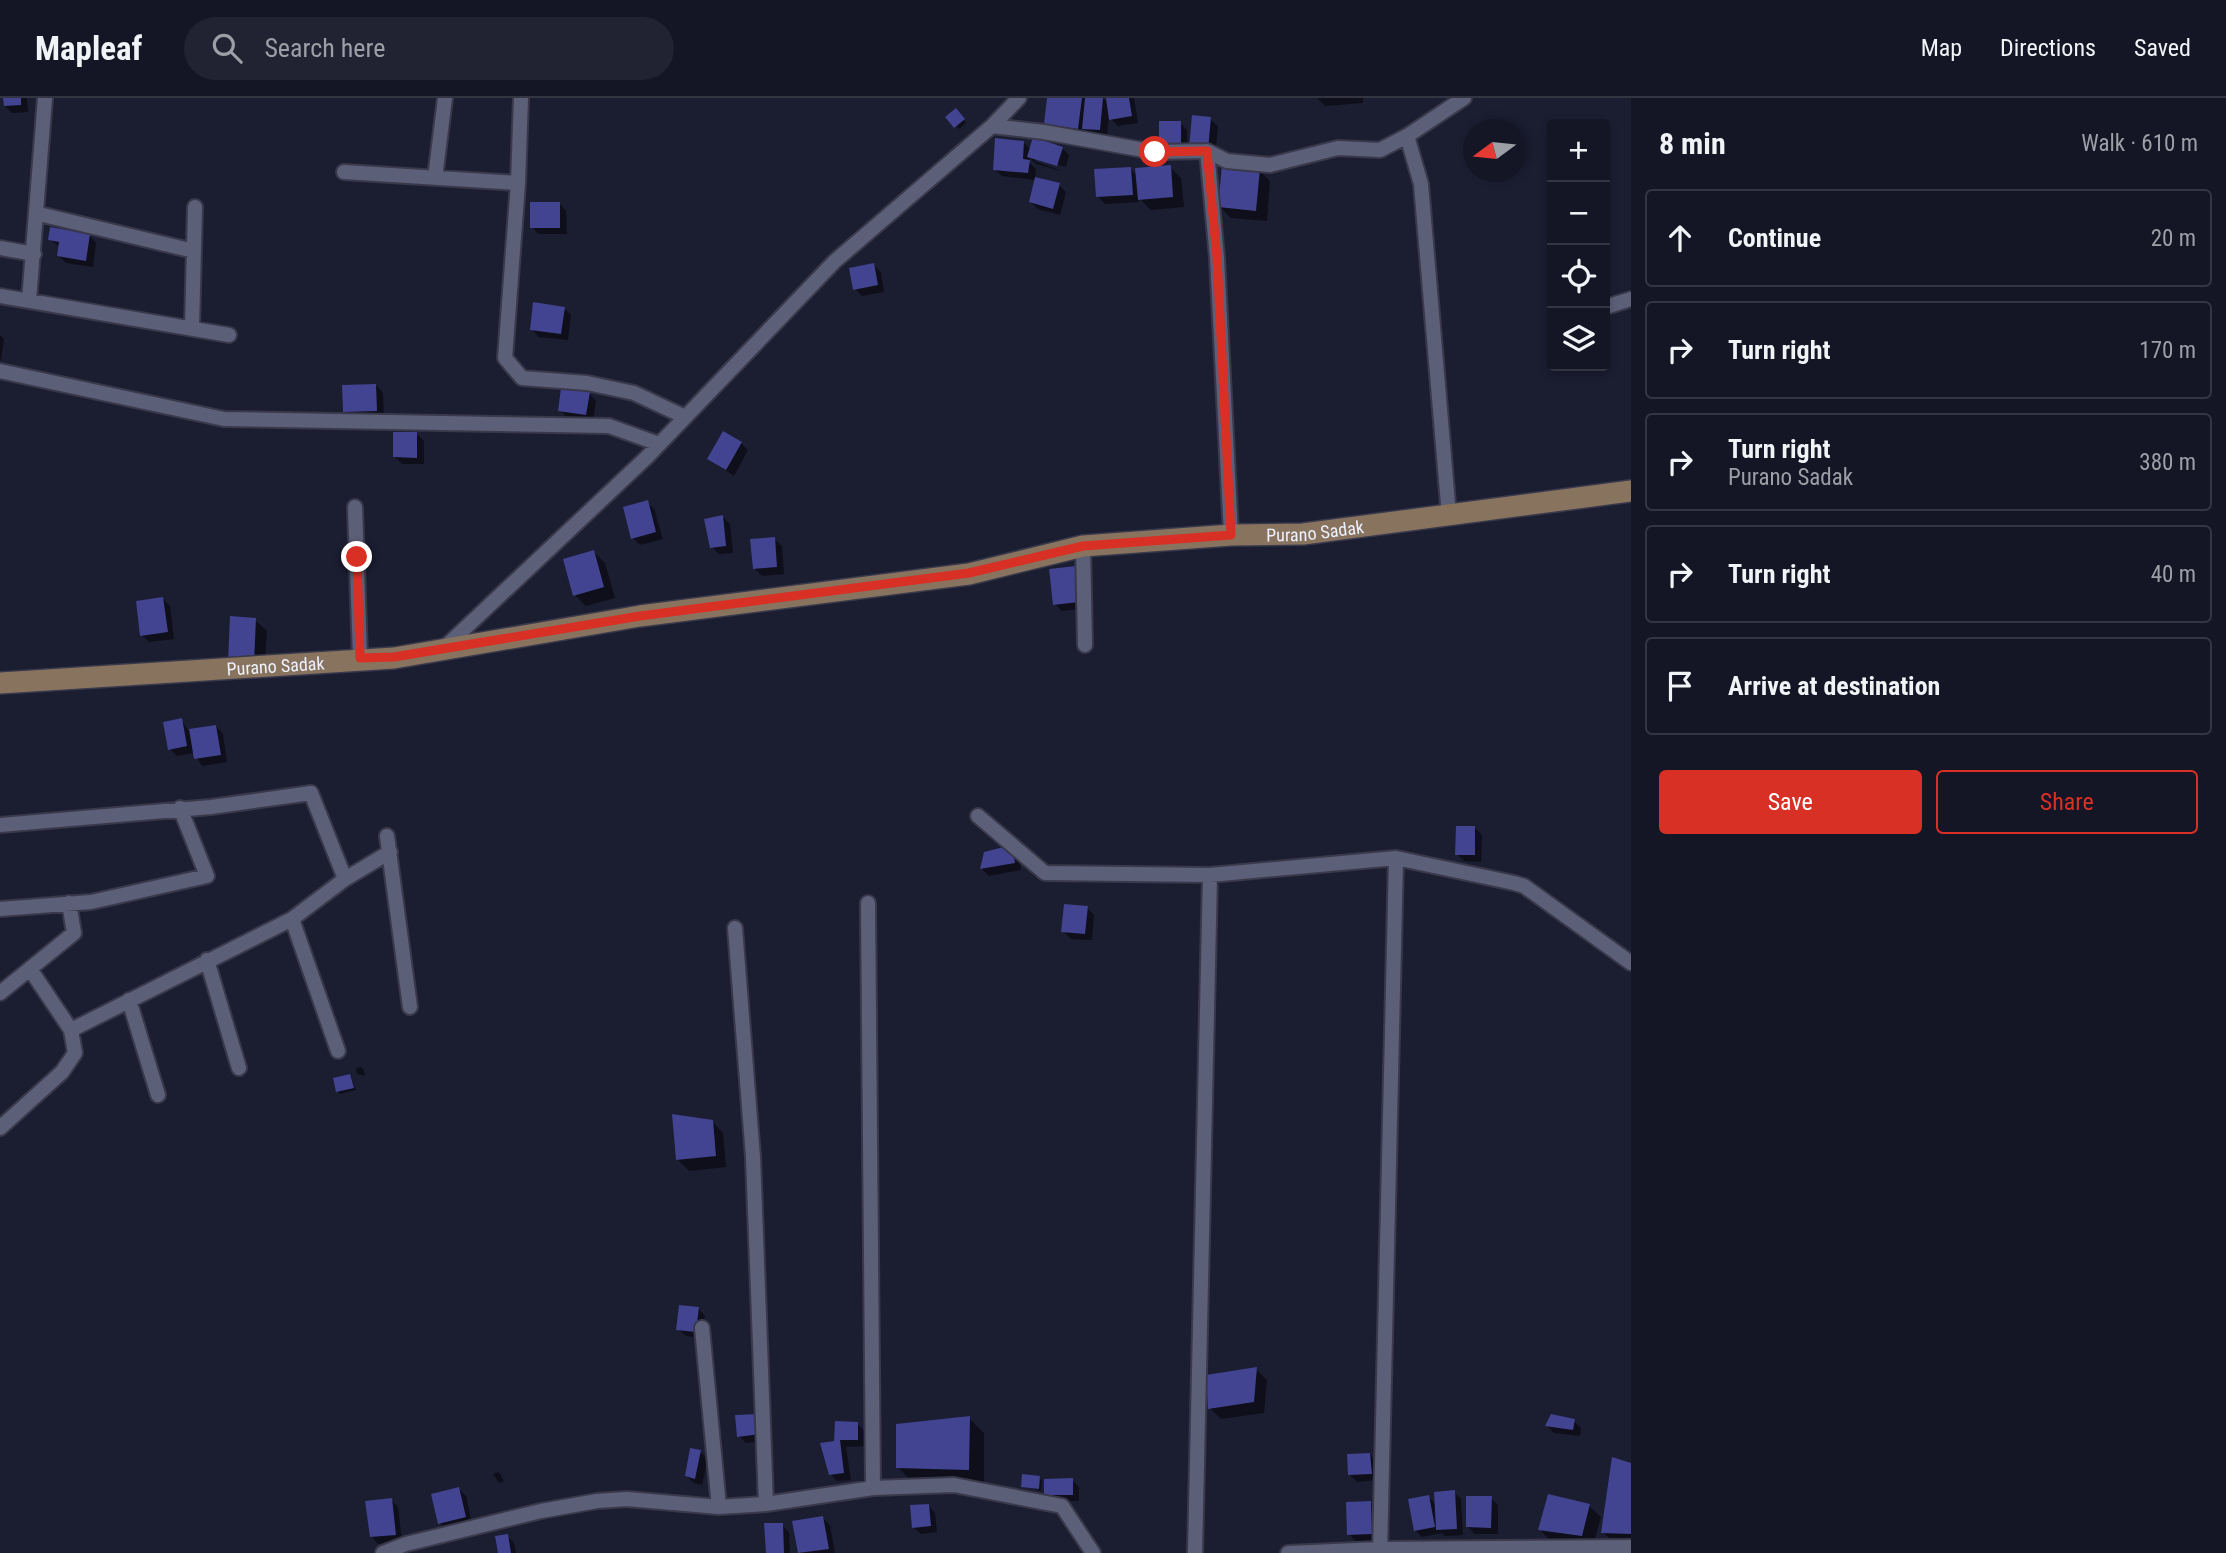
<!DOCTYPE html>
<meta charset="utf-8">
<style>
body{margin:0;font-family:"Roboto Condensed",sans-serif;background:#212332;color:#f1f3f6}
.controls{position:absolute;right:21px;top:21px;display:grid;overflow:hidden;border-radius:7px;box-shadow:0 4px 10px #0003}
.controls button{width:63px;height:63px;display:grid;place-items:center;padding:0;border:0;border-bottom:2px solid #333542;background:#141625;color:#f1f3f6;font:35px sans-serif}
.compass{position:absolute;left:1463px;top:21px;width:63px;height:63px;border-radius:50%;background:#141625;box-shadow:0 4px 10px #0003;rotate:255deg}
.stop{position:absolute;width:21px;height:21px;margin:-16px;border:5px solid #d93025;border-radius:50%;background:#fff}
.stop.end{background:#d93025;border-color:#fff;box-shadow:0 2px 7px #0008}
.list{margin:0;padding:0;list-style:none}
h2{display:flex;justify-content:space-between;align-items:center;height:91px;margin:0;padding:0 28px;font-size:30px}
h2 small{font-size:23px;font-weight:400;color:#9d9fa7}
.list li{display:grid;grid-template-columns:46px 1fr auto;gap:21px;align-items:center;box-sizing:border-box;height:98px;margin:0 14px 14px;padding:0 14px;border:2px solid #333542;border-radius:7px}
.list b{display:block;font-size:26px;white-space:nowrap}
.list p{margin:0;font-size:23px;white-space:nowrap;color:#9d9fa7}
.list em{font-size:23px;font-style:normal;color:#9d9fa7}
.actions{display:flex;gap:14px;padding:21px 28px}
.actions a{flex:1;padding:16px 0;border:2px solid #d93025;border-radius:7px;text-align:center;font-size:24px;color:#d93025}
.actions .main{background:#d93025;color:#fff}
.icon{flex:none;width:38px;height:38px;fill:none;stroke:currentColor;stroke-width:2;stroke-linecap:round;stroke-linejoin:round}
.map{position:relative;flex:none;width:1631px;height:1455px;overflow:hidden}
header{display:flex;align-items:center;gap:42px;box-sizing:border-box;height:98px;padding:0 35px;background:#141625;border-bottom:2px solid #333542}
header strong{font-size:33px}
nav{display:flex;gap:38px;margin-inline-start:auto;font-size:24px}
.search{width:490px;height:63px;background:#212332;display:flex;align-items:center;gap:18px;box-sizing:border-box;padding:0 24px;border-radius:38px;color:#9d9fa7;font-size:26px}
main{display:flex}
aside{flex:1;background:#141625}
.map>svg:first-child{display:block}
</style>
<header>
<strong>Mapleaf</strong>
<div class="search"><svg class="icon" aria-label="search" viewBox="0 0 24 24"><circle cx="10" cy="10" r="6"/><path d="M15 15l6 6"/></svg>Search here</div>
<nav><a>Map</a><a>Directions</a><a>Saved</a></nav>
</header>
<main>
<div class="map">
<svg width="1631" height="1455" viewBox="0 0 1631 1455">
<rect width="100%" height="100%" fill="#1b1d31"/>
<path fill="#0007" d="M4,0h23l1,14 -16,1 -7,-7z
M1049,0h54l5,5 -1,-5h27l4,25 -20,3 -9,-9 -2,19 -50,-1 -11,-11z
M1317,0h46v5l-38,3z
M956,12l10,13 -7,6 -11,-12z
M1210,21l8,7 -3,30 -24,-9z
M1180,25l7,7 1,22h-20z
M1023,44l8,8 31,-2 7,7 -3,12 -31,-9v3l29,11 -28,-8 -6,-6 -1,4 7,7 -1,10 24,6 7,7 -6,23 -22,-6 -7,-7 5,-22 -34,-4 -8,-7z
M1170,69l11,11 3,29 -33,3 -12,-12v4l-34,2 -7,-8 32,-27 8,7z
M1259,72l11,11 -3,40 -36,-3 -11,-11z
M559,105l7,8 1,23h-28l-7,-7z
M89,137l7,8 -3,24 -27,-4 -7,-7 1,-9 -10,-7z
M873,167l8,7 3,20 -22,4 -7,-7z
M564,210l7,7 -3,25 -29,-3 -8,-8z
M0,237l4,4 -3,21 -1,-1z
M376,287l7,8 1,24 -32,1 -7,-7z
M589,295l7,8 -3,20 -26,-3 -7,-8z
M417,336l7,7v23h-22l-7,-7z
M741,345l7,7 -14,26 -25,-17z
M647,404l7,7 9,30 -23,6 -7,-7z
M723,419l7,7 3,29 -14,1 -7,-7z
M774,441l8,7 2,28 -22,2 -8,-8z
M594,454l11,11 10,35 -29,8 -11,-11z
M1075,470l7,7 4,33 -24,3 -7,-7z
M163,501l7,7 4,33 -25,3 -7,-7z
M255,522l12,11 -3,43 -35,-13z
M181,622l8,11 27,-5 7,8 4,28 -25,4 -8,-13 -17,3 -7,-7z
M1475,730l7,7 -1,27 -17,-1 -7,-7z
M985,755l34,1 2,16 -32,6 -7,-7z
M1087,810l7,7 -2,25 -21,-1 -8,-8z
M361,969l3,3 1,6 -8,-2 -1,-6z
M350,978l6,14 -16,4 -3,-3z
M712,1023l11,12 3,34 -37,4 -12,-12z
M698,1210l7,8 -3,22 -16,-2 -8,-7z
M1256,1271l11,11 -3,33 -43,6 -11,-11z
M760,1318l8,25 -22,2 -7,-7z
M969,1320l15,15v52l-71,-2 -15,-16z
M1574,1323l7,7 -1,8 -26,-3 -7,-7z
M857,1326l8,7v15l-19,1 5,33 -14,1 -7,-7 6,-31z
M700,1354l8,7 -6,26 -8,-2 -7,-7z
M1370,1357l7,7 1,18 -21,2 -7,-7z
M1631,1367v83l-13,-1 -15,-15z
M499,1374l5,9 -5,2 -6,-9z
M1039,1379l3,4 -1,10 -18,-5z
M1072,1382l7,7v14h-26l-7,-7z
M459,1391l7,7 6,28 -25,6 -7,-7z
M1454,1394l7,7 2,36 -18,1 -3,-3 -20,4 -7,-7 14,-33 7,8z
M1491,1400l7,7v29h-23l-7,-7z
M391,1402l7,7 4,34 -24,3 -7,-8z
M1370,1405l7,7 1,31 -22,1 -7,-8z
M928,1407l7,8 2,19 -16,2 -8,-7z
M1589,1408l12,11 -8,29 -42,-5 -11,-11z
M823,1420l7,7 5,28h-35l-6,-30z
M782,1427l7,7 1,21h-22z
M507,1438l7,7 2,10h-17z"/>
<path fill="#424391" d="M3,0h18v7l-17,1z
M1047,0h35l-4,31 -34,-5z
M1085,0h18l-3,32 -18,-1z
M1106,0h23l3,18 -23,4z
M956,10l9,11 -11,9 -9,-11z
M1192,17l19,2 -3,33 -19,-2z
M1159,23h22v24h-22z
M1033,39l30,10 -6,19 -30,-9z
M995,40l29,3 -1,18 7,1 -2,13 -35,-3z
M1171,67l2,32 -35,3 -3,-32z
M1222,67l38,3 -4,43 -38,-4z
M1131,69l2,28 -37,2 -2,-28z
M1035,79l25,6 -7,26 -24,-7z
M530,104h30v26h-30z
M50,129l40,7 -4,27 -29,-5 2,-14 -11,-2z
M874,165l4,22 -25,5 -4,-22z
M533,204l32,5 -4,27 -31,-4z
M376,286l1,27 -34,1 -1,-27z
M561,290l29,4 -4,23 -28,-4z
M723,333l19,11 -16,28 -19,-11z
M393,334h24v26l-24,-1z
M648,402l8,32 -25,7 -8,-32z
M723,417l3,31 -16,2 -6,-29z
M775,439l2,30 -24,2 -3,-30z
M594,452l10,37 -31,9 -10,-37z
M1076,468l3,36 -26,3 -4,-36z
M163,499l5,35 -28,4 -4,-35z
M230,518l26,2 -2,45 -26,-1z
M182,620l5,28 -19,4 -5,-28z
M216,627l5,30 -27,4 -5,-30z
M1456,728h19v29h-20z
M1012,747l3,18 -35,6 4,-17z
M1064,806l24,2 -3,28 -24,-2z
M350,976l4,14 -18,4 -3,-14z
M672,1016l41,6 3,36 -40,4z
M679,1207l20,2 -3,25 -20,-2z
M1257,1269l-3,35 -46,7 -2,-34z
M760,1316l1,20 -24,3 -2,-22z
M1551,1316l24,5 -2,11 -28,-4z
M970,1318l-1,54 -73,-2v-44z
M835,1323l23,1v18h-18l4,33 -15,2 -9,-32 14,-2z
M690,1350l11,2 -6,29 -10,-3z
M1370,1355l2,21 -24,1 -1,-21z
M1612,1359l19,6v71l-30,-1z
M1022,1376l18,2 -1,13 -18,-2z
M1073,1380v17h-29v-16z
M459,1389l7,30 -28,7 -7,-30z
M1455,1392l2,39 -21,1 -2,-38z
M1548,1396l42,10 -8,32 -44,-6z
M1429,1397l6,32 -21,4 -6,-32z
M1466,1398h26l-1,32 -25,-1z
M392,1400l4,37 -26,2 -5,-36z
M1371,1403l1,33 -25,1 -1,-33z
M929,1406l2,22 -19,2 -2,-23z
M823,1418l6,33 -31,4 -6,-32z
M764,1425h19l1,30h-18z
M508,1436l3,19h-13l-3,-17z"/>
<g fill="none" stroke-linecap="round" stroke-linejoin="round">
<defs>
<path id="street" d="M992,28l52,6 111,20 52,-1 20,10 43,4 68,-17 42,2 27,-14 14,48 28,332
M1407,38l57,-38
M1207,53l10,107 14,277
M344,74l174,11 -13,175 17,20 65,5 47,10 51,24
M435,80l10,-80
M518,85l3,-85
M39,116l155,37
M0,150l34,6
M0,198l229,39
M29,203l16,-203
M1609,208l22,-7
M192,230l3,-121
M0,273l224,48 385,7 50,18
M355,409l5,151
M1083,448l2,99
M444,550l203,-191 188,-196 157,-135 27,-28
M978,718l67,57 165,2 186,-17 118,25 10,3 107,77
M0,727l211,-18 100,-14 34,86
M387,738l23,171
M868,805l5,585
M0,811l91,-7 116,-26 -27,-68
M292,821l46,132
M735,830l18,229 13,347
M207,862l32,108
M0,895l74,-60 -5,-30
M129,902l29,95
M71,932l221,-111 53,-40 45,-27
M0,1030l62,-56 13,-19 -4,-23 -41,-61
M702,1230l17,179
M383,1455l23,-9 135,-33 56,-10 30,-2 92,8 47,-3 107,-16 81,-3 108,21 31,47
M1195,1455l15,-678
M1288,1455l92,-4 251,-2
M1380,1455l16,-695"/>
<g id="secondary">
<path id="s1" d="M0,585l394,-25 246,-42 329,-42 114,-28 148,-11 72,-1 328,-43"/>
</g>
</defs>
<use href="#street" stroke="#39394b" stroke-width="18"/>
<use href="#secondary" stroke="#39394b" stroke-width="24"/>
<use href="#street" stroke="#5c5f78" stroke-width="14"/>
<use href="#secondary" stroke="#88735f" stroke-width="21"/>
</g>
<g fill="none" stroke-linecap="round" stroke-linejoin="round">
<path stroke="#d93025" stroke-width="9" d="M357,459l3,101 34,-1 246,-41 329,-43 114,-27 148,-11 -14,-277 -10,-107 -52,1"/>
</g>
<g text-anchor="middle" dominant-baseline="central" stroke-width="5" stroke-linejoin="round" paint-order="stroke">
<g font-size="18" fill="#edf0fe" stroke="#121327">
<text stroke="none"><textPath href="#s1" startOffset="1326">Purano Sadak</textPath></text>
<text stroke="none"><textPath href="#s1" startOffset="276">Purano Sadak</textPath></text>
</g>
</g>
</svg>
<div class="controls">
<button>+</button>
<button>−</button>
<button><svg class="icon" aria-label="locate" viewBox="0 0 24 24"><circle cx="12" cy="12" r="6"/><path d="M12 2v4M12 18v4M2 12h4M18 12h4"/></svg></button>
<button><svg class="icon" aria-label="layers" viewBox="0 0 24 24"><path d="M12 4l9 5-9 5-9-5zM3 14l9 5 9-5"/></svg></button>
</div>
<svg class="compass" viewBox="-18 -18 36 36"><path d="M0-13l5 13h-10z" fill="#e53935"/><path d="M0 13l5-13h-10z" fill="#9d9fa7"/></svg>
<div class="stop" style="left:1155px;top:54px"></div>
<div class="stop end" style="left:357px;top:459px"></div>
</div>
<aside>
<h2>8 min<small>Walk · 610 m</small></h2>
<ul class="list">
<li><svg class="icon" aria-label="ahead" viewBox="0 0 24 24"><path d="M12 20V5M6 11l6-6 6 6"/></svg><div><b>Continue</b></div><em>20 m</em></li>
<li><svg class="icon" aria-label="right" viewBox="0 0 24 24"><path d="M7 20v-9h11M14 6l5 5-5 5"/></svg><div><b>Turn right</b></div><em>170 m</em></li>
<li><svg class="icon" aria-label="right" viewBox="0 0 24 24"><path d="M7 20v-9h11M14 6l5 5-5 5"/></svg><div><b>Turn right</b><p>Purano Sadak</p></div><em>380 m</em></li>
<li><svg class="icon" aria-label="right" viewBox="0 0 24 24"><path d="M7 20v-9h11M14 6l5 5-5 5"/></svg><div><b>Turn right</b></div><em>40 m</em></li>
<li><svg class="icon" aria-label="arrive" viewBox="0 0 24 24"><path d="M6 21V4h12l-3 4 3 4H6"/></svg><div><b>Arrive at destination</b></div></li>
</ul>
<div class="actions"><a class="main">Save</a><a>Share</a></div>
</aside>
</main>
